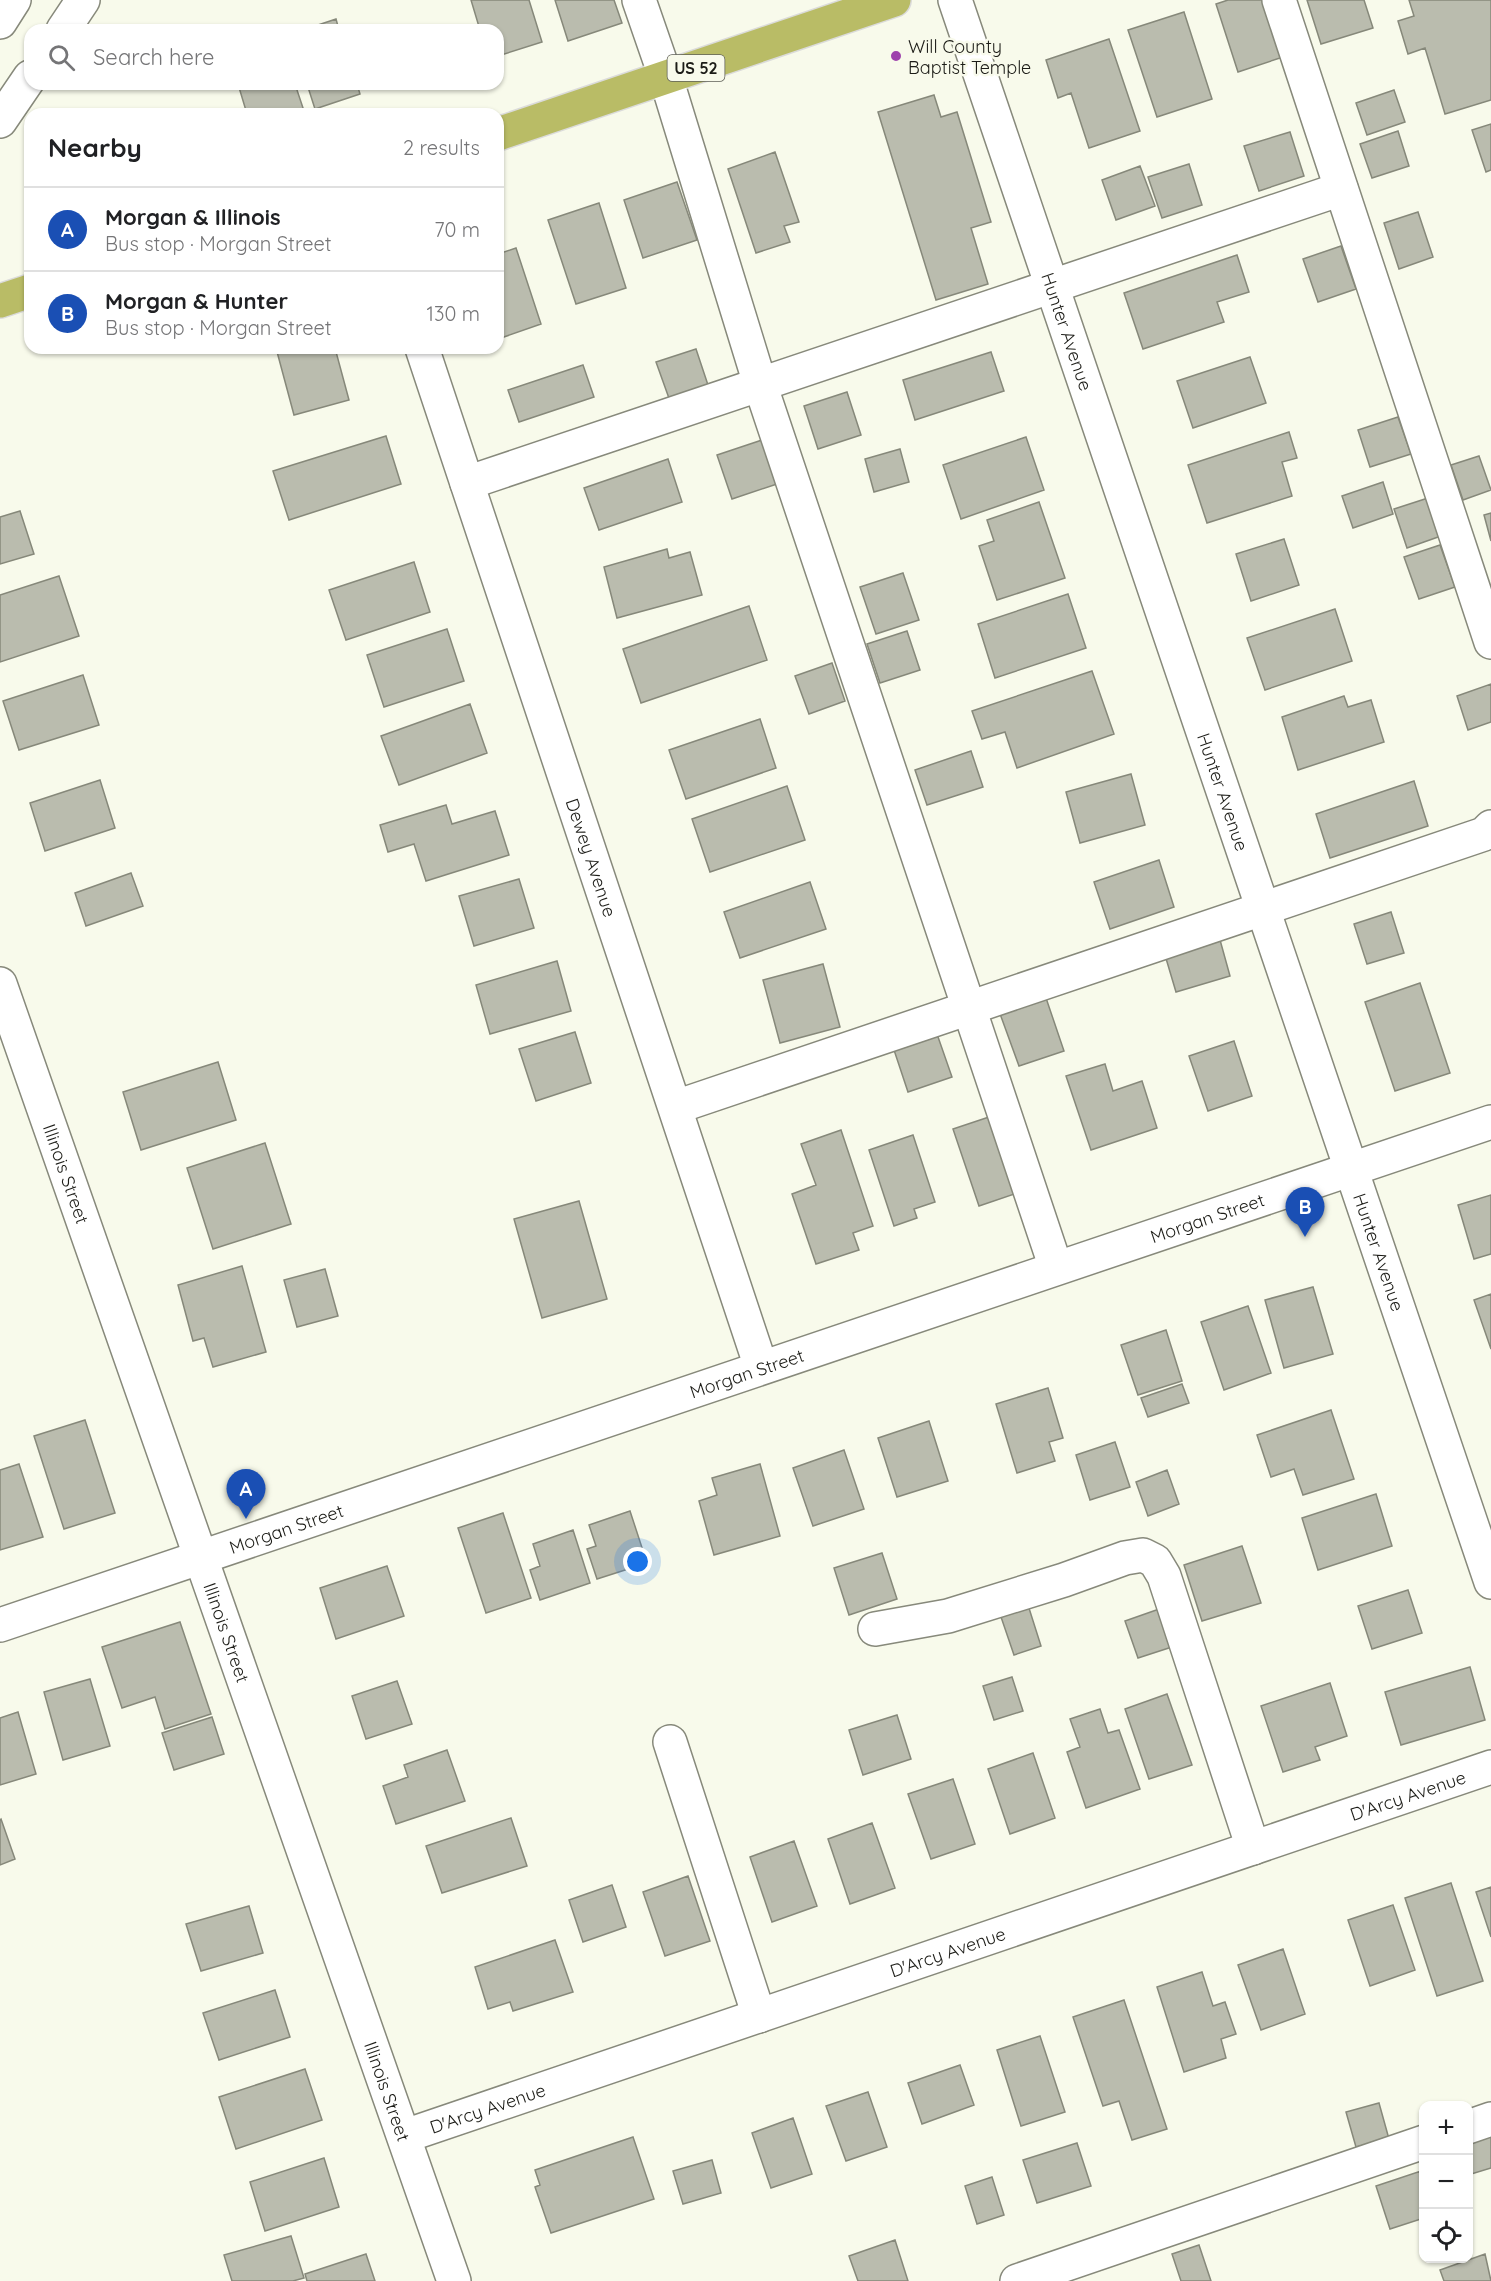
<!DOCTYPE html>
<meta charset="utf-8">
<style>
body{margin:0;font-family:Quicksand,sans-serif;background:#f2f2f2;color:#202124}
.controls{position:absolute;right:18px;bottom:18px;display:grid;overflow:hidden;border-radius:12px;box-shadow:0 2px 4px #0004}
.controls button{width:54px;height:54px;display:grid;place-items:center;padding:0;border:0;border-bottom:2px solid #e0e0e0;background:#fff;color:#202124;font:30px sans-serif}
.you{position:absolute;left:638px;top:1562px;width:21px;height:21px;margin:-15px;border:4px solid #fff;border-radius:50%;background:#1a73e8;box-shadow:0 0 0 9px #1a73e833}
.badge{display:grid;place-items:center;width:39px;height:39px;border-radius:50%;background:#9e42ac;color:#fff;font-size:20px;font-weight:700}
.pin{position:absolute;translate:-50% -50px;filter:drop-shadow(0 2px 3px #0008)}
.pin::after{content:'';position:absolute;top:32px;width:21px;height:18px;background:inherit;clip-path:polygon(0 0,100% 0,50% 100%)}
.list{margin:0;padding:0;list-style:none}
h2{display:flex;justify-content:space-between;align-items:center;height:78px;margin:0;padding:0 24px;font-size:26px}
h2 small{font-size:20px;font-weight:400;color:#757577}
.list li{display:grid;grid-template-columns:39px 1fr auto;gap:18px;align-items:center;box-sizing:border-box;height:84px;padding:0 24px;border-top:2px solid #e0e0e0}
.list b{display:block;font-size:22px;white-space:nowrap}
.list p{margin:0;font-size:20px;white-space:nowrap;color:#757577}
.list em{font-size:20px;font-style:normal;color:#757577}
.icon{flex:none;width:33px;height:33px;fill:none;stroke:currentColor;stroke-width:2;stroke-linecap:round;stroke-linejoin:round}
.map{position:relative;flex:none;width:1491px;height:2281px;overflow:hidden}
.search{position:absolute;background:#fff;box-shadow:0 2px 4px #0004;left:24px;top:24px;width:480px;height:66px;display:flex;align-items:center;gap:15px;box-sizing:border-box;padding:0 21px;border-radius:18px;color:#757577;font-size:22px}
.panel{position:absolute;background:#fff;box-shadow:0 2px 4px #0004;left:24px;top:108px;width:480px;height:246px;border-radius:18px}
.map>svg:first-child{display:block}
</style>
<div class="map">
<svg width="1491" height="2281" viewBox="0 0 1491 2281">
<rect width="100%" height="100%" fill="#f8faeb"/>
<path fill="#babcae" stroke="#86887a" stroke-width="1.5" d="M471,0h58l13,42 -44,14v-26h-18z
M555,0h59l8,23 -54,18z
M1228,0h37l18,57 -45,15 -22,-68z
M1307,0h57l9,28 -52,16z
M1409,0h82v100l-46,14 -20,-66 -17,6 -10,-33 16,-5z
M1184,12l28,87 -55,18 -29,-87z
M336,19l3,11h-36z
M1109,39l31,92 -51,17 -18,-55 -13,5 -12,-38z
M238,84h57l10,30h-58z
M307,84h50l3,10 -45,15z
M1394,90l11,32 -38,13 -11,-32z
M934,95l7,22 16,-5 34,110 -20,6 17,56 -52,16 -58,-188z
M1491,124v46l-5,2 -14,-42z
M1398,131l11,35 -37,12 -12,-34z
M1290,132l14,44 -45,15 -15,-45z
M775,152l24,70 -15,4 6,16 -34,11 -28,-84z
M1189,164l13,41 -40,13 -14,-41z
M1140,166l15,40 -39,14 -14,-40z
M677,182l20,58 -54,18 -19,-58z
M599,203l27,85 -50,16 -28,-84z
M1418,212l15,45 -34,12 -15,-46z
M1341,246l15,43 -38,13 -15,-43z
M516,248l25,76 -40,14 -3,-9v-75z
M1237,255l12,37 -32,10 7,20 -81,27 -19,-56z
M276,348h59l14,52 -55,15z
M696,349l13,39 -39,13 -14,-39z
M991,352l13,39 -89,29 -12,-40z
M1250,357l16,46 -73,25 -16,-47z
M583,365l11,32 -75,25 -11,-32z
M847,392l14,43 -43,14 -14,-43z
M1398,417l13,37 -41,13 -12,-37z
M1289,432l8,26 -15,4 10,34 -85,27 -19,-58z
M386,436l15,48 -112,36 -16,-49z
M1026,437l18,53 -83,29 -18,-54z
M762,440l15,44 -45,15 -15,-44z
M900,449l9,33 -35,10 -9,-33z
M1479,456l12,34 -28,10 -12,-35z
M668,459l14,43 -83,28 -15,-42z
M1383,482l10,32 -40,14 -11,-32z
M1428,498l13,38 -34,12 -13,-39z
M1039,502l26,76 -68,22 -18,-54 15,-5 -7,-21z
M20,511l14,43 -34,10v-47z
M1491,513v28l-7,-26z
M1284,539l15,46 -48,16 -15,-47z
M1440,545l15,42 -36,12 -15,-42z
M667,549l2,9 21,-6 12,43 -85,23 -13,-51z
M414,562l16,50 -84,28 -17,-50z
M903,573l16,47 -43,14 -16,-47z
M59,576l20,60 -79,26v-67z
M1068,594l18,54 -91,30 -17,-54z
M749,606l18,54 -126,43 -18,-54z
M1335,609l17,52 -87,29 -18,-52z
M447,629l17,52 -80,26 -17,-52z
M907,631l13,39 -40,13 -13,-39z
M832,663l13,38 -36,13 -14,-38z
M1092,671l22,63 -97,34 -12,-36 -23,7 -10,-28z
M83,675l16,50 -80,25 -16,-49z
M1491,684v38l-23,8 -11,-34z
M1344,696l4,11 23,-7 13,42 -86,28 -16,-53z
M470,704l17,49 -88,32 -18,-49z
M760,719l16,49 -90,31 -17,-49z
M971,751l12,36 -56,18 -12,-35z
M1131,774l14,51 -65,18 -14,-51z
M100,780l15,48 -70,23 -15,-48z
M1414,781l14,45 -98,32 -14,-44z
M787,786l18,54 -95,32 -18,-53z
M446,805l6,19 43,-13 14,44 -83,26 -12,-37 -26,8 -8,-27z
M1159,860l15,47 -64,22 -16,-47z
M131,873l12,33 -57,20 -11,-33z
M519,879l15,49 -60,18 -15,-50z
M810,882l16,47 -86,29 -16,-46z
M1391,912l13,41 -37,11 -13,-40z
M1217,929l13,47 -54,16 -14,-47z
M557,961l14,50 -81,23 -14,-49z
M823,964l17,63 -60,16 -17,-63z
M1420,983l30,90 -55,18 -30,-89z
M1045,995l19,56 -45,15 -20,-55z
M575,1032l16,51 -55,18 -17,-52z
M937,1034l15,43 -44,15 -14,-42z
M1234,1041l18,55 -44,15 -19,-55z
M218,1062l18,58 -95,30 -18,-58z
M1105,1064l8,27 29,-10 15,47 -66,22 -25,-74z
M1001,1113l25,77 -47,16 -26,-77z
M841,1130l32,96 -20,7 6,17 -43,14 -24,-70 24,-9 -15,-41z
M913,1135l22,67 -21,7 3,9 -23,8 -25,-76z
M265,1143l26,81 -78,25 -26,-81z
M1491,1195v59l-17,5 -16,-54z
M579,1201l28,98 -65,19 -28,-99z
M242,1266l24,86 -53,15 -9,-29 -11,3 -15,-56z
M325,1269l13,47 -41,11 -13,-47z
M1313,1287l20,67 -49,14 -19,-68z
M1491,1294v55l-17,-49z
M1248,1306l23,67 -47,17 -23,-68z
M1166,1330l16,51 -44,14 -17,-50z
M1182,1384l7,19 -41,14 -7,-19z
M1048,1388l15,50 -14,4 6,19 -38,12 -21,-69z
M1331,1410l23,69 -51,16 -9,-26 -23,8 -14,-42z
M85,1420l30,93 -51,16 -30,-93z
M929,1421l19,60 -51,16 -19,-59z
M1115,1442l15,45 -40,13 -14,-45z
M844,1450l20,59 -51,17 -20,-58z
M19,1464l24,73 -43,13v-80z
M760,1464l20,72 -66,19 -15,-54 18,-6 -5,-17z
M1167,1470l12,34 -31,12 -12,-34z
M1376,1494l16,52 -74,24 -16,-52z
M630,1511l17,52 -50,16 -10,-30 9,-3 -7,-21z
M503,1513l28,85 -45,15 -28,-85z
M573,1530l17,53 -50,17 -10,-30 10,-4 -7,-22z
M1242,1546l19,57 -59,18 -18,-56z
M882,1553l15,46 -48,16 -15,-47z
M387,1566l17,50 -68,23 -16,-51z
M1408,1590l14,43 -50,16 -14,-43z
M1028,1605l13,41 -27,9 -14,-41z
M1162,1608l13,38 -37,12 -13,-37z
M180,1622l31,92 -46,15 -10,-32 -33,11 -20,-61z
M1470,1667l15,53 -84,25 -16,-53z
M1012,1677l11,34 -29,9 -11,-34z
M90,1679l20,67 -47,14 -19,-68z
M397,1681l15,43 -46,15 -14,-43z
M1330,1683l17,53 -32,11 5,13 -37,12 -22,-66z
M1167,1694l25,71 -43,14 -24,-70z
M1100,1709l8,24 11,-3 21,59 -54,19 -19,-56 13,-5 -10,-28z
M18,1712l18,62 -36,11v-67z
M897,1715l14,44 -48,16 -14,-45z
M212,1717l12,37 -50,16 -12,-37z
M447,1750l18,51 -69,23 -13,-38 25,-9 -4,-12z
M1033,1753l22,65 -45,16 -22,-65z
M953,1779l22,65 -44,15 -23,-65z
M511,1818l16,48 -85,27 -16,-47z
M1,1819l14,40 -15,6v-45z
M872,1823l23,65 -45,16 -22,-65z
M794,1841l23,65 -45,16 -22,-65z
M688,1876l22,65 -45,15 -22,-64z
M1451,1883l32,98 -46,15 -32,-98z
M612,1885l14,42 -43,15 -14,-42z
M1491,1887v50l-15,-45z
M1393,1905l22,65 -45,16 -22,-66z
M249,1906l14,47 -62,18 -15,-47z
M555,1940l18,52 -60,19 -3,-9 -22,7 -13,-42z
M1283,1949l22,65 -44,16 -23,-65z
M1202,1972l11,34 12,-4 11,32 -15,5 5,19 -42,14 -27,-85z
M275,1990l15,47 -71,23 -16,-47z
M1124,2000l43,129 -35,11 -13,-39 -16,5 -30,-89z
M1040,2036l25,76 -44,14 -24,-76z
M960,2065l14,40 -52,19 -14,-41z
M305,2069l17,51 -86,29 -17,-52z
M868,2092l19,55 -41,14 -20,-55z
M1379,2103l10,36 -33,8 -10,-35z
M793,2118l19,56 -41,14 -19,-55z
M1491,2134v34l-23,7v-33z
M633,2137l21,62 -103,34 -16,-46 5,-2 -5,-15z
M1077,2143l14,43 -54,17 -14,-43z
M324,2158l15,49 -74,24 -15,-49z
M712,2160l9,33 -38,11 -10,-33z
M1421,2171l3,47 -34,11 -14,-43z
M992,2177l12,38 -27,9 -12,-38z
M291,2236l13,42 -11,3h-61l-8,-26z
M895,2240l13,41h-50l-9,-25z
M1199,2245l12,36h-30l-9,-27z
M366,2254l9,27h-68l-2,-7z
M1485,2254l6,27h-47l-4,-11z"/>
<g fill="none" stroke-linecap="round" stroke-linejoin="round">
<defs>
<g id="minor">
<path d="M639,0l27,78 94,306 296,884"/>
<path id="s1" d="M955,0l536,1582"/>
<path d="M1279,0l212,642"/>
<path d="M0,22l14,-22"/>
<path d="M63,30l20,-30"/>
<path d="M0,121l30,-44"/>
<path id="s2" d="M422,348l339,1019"/>
<path d="M467,483l874,-294"/>
<path id="s3" d="M0,984l454,1297"/>
<path d="M676,1107l808,-273 7,-7"/>
<path id="s4" d="M0,1625l1491,-503"/>
<path d="M875,1629l73,-13 116,-36 61,-22 18,-3 12,6 9,15 89,272"/>
<path d="M670,1742l89,274"/>
<path d="M1468,2127l23,-8"/>
<path id="s5" d="M405,2136l1086,-369"/>
<path d="M1017,2281l407,-139"/>
</g>
<path id="major" d="M498,134l396,-134
M0,301l30,-10"/>
</defs>
<use href="#minor" stroke="#87897b" stroke-width="36"/>
<use href="#major" stroke="#dbdbda" stroke-width="36"/>
<use href="#minor" stroke="#fff" stroke-width="33"/>
<use href="#major" stroke="#b9bc66" stroke-width="33"/>
</g>
<circle fill="#9e42ac" stroke="#f8faeb" stroke-width="2" cx="896" cy="56" r="6"/>
<g text-anchor="middle" dominant-baseline="central" stroke-width="5" stroke-linejoin="round" paint-order="stroke">
<rect fill="#f8faeb" stroke="#5e5f57" stroke-width="1.5" x="667.5" y="55" width="57" height="26" rx="4.5"/>
<g font-size="16" font-weight="bold" fill="#1c1c17">
<text x="696" y="68">US 52</text>
</g>
<g font-size="18" fill="#1c1c17" stroke="#f8faeb" text-anchor="start">
<text x="908" y="46">Will County<tspan x="908" dy="21">Baptist Temple</tspan></text>
</g>
<g font-size="18" fill="#1c1c17" stroke="#f8faeb">
<text stroke="none"><textPath href="#s1" startOffset="350">Hunter Avenue</textPath></text>
<text stroke="none"><textPath href="#s1" startOffset="836">Hunter Avenue</textPath></text>
<text stroke="none"><textPath href="#s2" startOffset="537">Dewey Avenue</textPath></text>
<text stroke="none"><textPath href="#s3" startOffset="201">Illinois Street</textPath></text>
<text stroke="none"><textPath href="#s4" startOffset="1274">Morgan Street</textPath></text>
<text stroke="none"><textPath href="#s1" startOffset="1322">Hunter Avenue</textPath></text>
<text stroke="none"><textPath href="#s4" startOffset="788">Morgan Street</textPath></text>
<text stroke="none"><textPath href="#s4" startOffset="302">Morgan Street</textPath></text>
<text stroke="none"><textPath href="#s3" startOffset="687">Illinois Street</textPath></text>
<text stroke="none"><textPath href="#s5" startOffset="1059">D'Arcy Avenue</textPath></text>
<text stroke="none"><textPath href="#s5" startOffset="573">D'Arcy Avenue</textPath></text>
<text stroke="none"><textPath href="#s3" startOffset="1173">Illinois Street</textPath></text>
<text stroke="none"><textPath href="#s5" startOffset="87">D'Arcy Avenue</textPath></text>
</g>
</g>
</svg>
<div class="controls">
<button>+</button>
<button>−</button>
<button><svg class="icon" aria-label="locate" viewBox="0 0 24 24"><circle cx="12" cy="12" r="6"/><path d="M12 2v4M12 18v4M2 12h4M18 12h4"/></svg></button>
</div>
<div class="you"></div>
<div class="pin badge" style="left:246px;top:1519px;background:#1a4fb4">A</div>
<div class="pin badge" style="left:1305px;top:1237px;background:#1a4fb4">B</div>
<div class="search"><svg class="icon" aria-label="search" viewBox="0 0 24 24"><circle cx="10" cy="10" r="6"/><path d="M15 15l6 6"/></svg>Search here</div>
<section class="panel">
<h2>Nearby<small>2 results</small></h2>
<ul class="list">
<li><span class="badge" style="background:#1a4fb4">A</span><div><b>Morgan &amp; Illinois</b><p>Bus stop · Morgan Street</p></div><em>70 m</em></li>
<li><span class="badge" style="background:#1a4fb4">B</span><div><b>Morgan &amp; Hunter</b><p>Bus stop · Morgan Street</p></div><em>130 m</em></li>
</ul>
</section>
</div>
